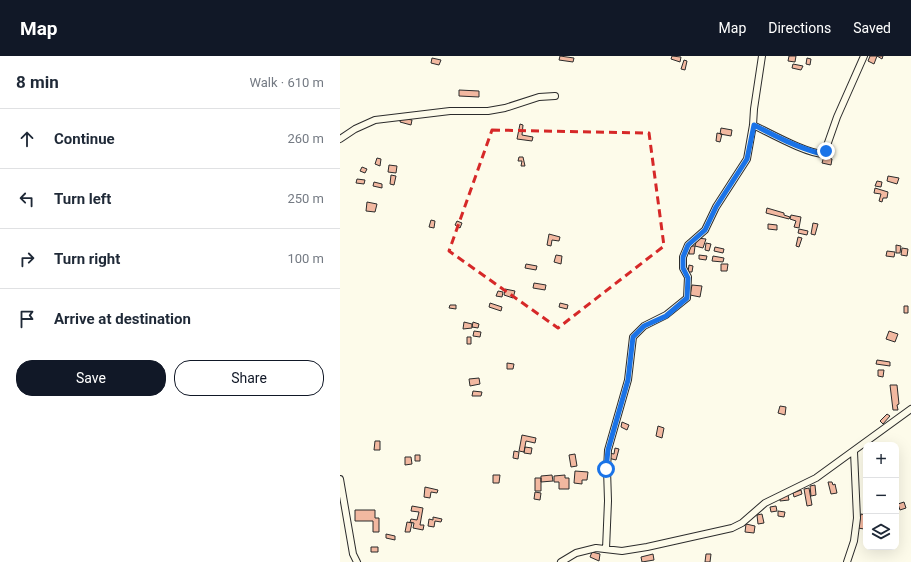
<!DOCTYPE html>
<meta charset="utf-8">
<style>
body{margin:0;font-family:Roboto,sans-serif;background:#f2f2f3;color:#1f2937}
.controls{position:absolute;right:12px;bottom:12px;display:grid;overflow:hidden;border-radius:8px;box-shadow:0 4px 16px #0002}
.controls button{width:36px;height:36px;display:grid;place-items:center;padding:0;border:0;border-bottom:1px solid #e0e1e3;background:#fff;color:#1f2937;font:20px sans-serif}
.stop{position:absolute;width:12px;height:12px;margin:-9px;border:3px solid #1a73e8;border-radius:50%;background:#fff}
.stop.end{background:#1a73e8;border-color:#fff;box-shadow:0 1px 4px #0008}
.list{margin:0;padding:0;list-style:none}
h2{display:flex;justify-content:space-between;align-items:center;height:52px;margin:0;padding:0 16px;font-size:17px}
h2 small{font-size:13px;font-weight:400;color:#747a83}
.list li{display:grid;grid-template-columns:26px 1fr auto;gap:12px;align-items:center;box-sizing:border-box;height:60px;padding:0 16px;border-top:1px solid #e0e1e3}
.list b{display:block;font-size:15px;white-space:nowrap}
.list em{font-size:13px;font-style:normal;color:#747a83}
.actions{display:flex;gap:8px;padding:12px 16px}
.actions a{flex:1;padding:9px 0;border:1px solid #111827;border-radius:16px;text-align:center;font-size:14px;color:#111827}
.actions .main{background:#111827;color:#fff}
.icon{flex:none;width:22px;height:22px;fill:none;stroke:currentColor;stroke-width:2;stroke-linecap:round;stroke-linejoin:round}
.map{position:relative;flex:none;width:571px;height:506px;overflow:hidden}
header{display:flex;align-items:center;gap:24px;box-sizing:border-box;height:56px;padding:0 20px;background:#111827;color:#fff}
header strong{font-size:19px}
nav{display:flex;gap:22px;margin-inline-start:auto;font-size:14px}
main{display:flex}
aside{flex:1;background:#fff}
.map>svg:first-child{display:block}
</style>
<header>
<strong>Map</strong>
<nav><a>Map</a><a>Directions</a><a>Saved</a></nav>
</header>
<main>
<aside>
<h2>8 min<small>Walk · 610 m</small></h2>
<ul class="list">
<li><svg class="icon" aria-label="ahead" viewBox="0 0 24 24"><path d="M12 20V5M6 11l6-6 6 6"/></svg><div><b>Continue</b></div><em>260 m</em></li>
<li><svg class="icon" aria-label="left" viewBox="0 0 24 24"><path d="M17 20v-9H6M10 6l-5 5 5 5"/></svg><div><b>Turn left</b></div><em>250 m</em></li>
<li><svg class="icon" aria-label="right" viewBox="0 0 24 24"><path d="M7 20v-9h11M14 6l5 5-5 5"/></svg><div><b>Turn right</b></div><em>100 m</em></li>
<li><svg class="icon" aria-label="arrive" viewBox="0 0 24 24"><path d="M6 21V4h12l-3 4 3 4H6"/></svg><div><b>Arrive at destination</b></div></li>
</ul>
<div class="actions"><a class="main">Save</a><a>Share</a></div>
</aside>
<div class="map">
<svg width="571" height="506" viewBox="0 0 571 506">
<rect width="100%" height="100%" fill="#fdfbea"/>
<path fill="#f2b8a0" stroke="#2b2b2b" d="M220,0l14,2 -1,4 -14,-2z
M332,0l9,1 -1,5 -9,-3z
M449,0h7l-1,6 -7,-1z
M530,0h13l-1,3 -5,-3 -3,8 -6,-3z
M92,2l9,2 -2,5 -8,-2z
M467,2l4,1 -1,6 -4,-1z
M344,4l3,1 -2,9 -4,-1z
M453,8l10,2 -2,4 -9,-2z
M119,34l20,1v6l-20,-1z
M61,62l11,2 -1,5 -11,-3z
M180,68l3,1 -1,10 11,2 -1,4 -15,-2z
M381,72l11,2 -1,6 -11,-2z
M377,77l5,1 -2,8 -4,-1z
M484,100l8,3 -1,6 -9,-2z
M179,101h4l2,9h-4l1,-5h-4z
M37,102l4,1 -1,7 -5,-2z
M49,109l8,1 -1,7 -8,-1z
M22,111l5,2 -2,4 -5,-2z
M51,119l5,1 -2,9 -4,-1z
M548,120l11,2 -2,6 -10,-3z
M17,123l8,1 -1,4 -8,-1z
M537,125l5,1 -1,5 -6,-1z
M34,126l8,2v4l-9,-2z
M535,132l13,4 -1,6h-4l-1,4 -3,-1 2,-7 -7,-1z
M27,146l10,2 -2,8 -9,-1z
M427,152l17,5v2l6,2 -1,2 -23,-6z
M451,159l10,2 -2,11 -5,-1 2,-6 -6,-2z
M91,164l4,1 -1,7 -5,-1z
M117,165l5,2 -2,5 -5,-3z
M473,167l5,1 -3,11 -4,-1z
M428,168l9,1v5l-9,-1z
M459,173l9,2 -1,4 -9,-2z
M209,178l11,3 -1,4 -7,-1 -1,6 -4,-1z
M458,181l4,1 -3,9 -3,-1z
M357,182l9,1 -3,9 -8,-2z
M366,187l5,1 -2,7 -4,-1z
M556,189l5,1 -1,7h-4z
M349,190h6l-1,8h-5z
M375,191l9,2 -1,4 -9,-2z
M562,192l6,1 -1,7 -6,-1z
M547,195l8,1 -1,5 -8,-1z
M216,199l6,1 -1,8 -7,-2z
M359,199l8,1 -1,4 -7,-1z
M373,200l11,2 -1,4 -11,-1z
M186,208l11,2 -1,4 -11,-2z
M381,208h7l-1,7h-6z
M349,209l4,1 -1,6h-4z
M194,227l12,2 -1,5 -12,-2z
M352,229l10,1 -2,11 -10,-2z
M165,233l10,2 -2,7 -9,-3z
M158,235l5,1 -1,5 -6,-1z
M150,247l12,4 -1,4 -12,-4z
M220,247l8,2 -1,4 -8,-2z
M110,249h6v4l-7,-1z
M564,250h4v7h-4z
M124,266l8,2v4l-9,1z
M133,266l6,2 -1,4 -6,-1z
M134,275l7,1 -1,5 -7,-1z
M549,275l9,3 -3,8 -9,-3z
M127,281h4v7h-4z
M537,304l13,2v4l-14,-2z
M167,307l7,1 -1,5h-6z
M538,314h6l-1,7 -5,-1z
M139,322l1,6 -10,2 -1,-7z
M550,329h7l2,19 -2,1 1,5h-5z
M133,335l9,1 -1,4h-9z
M440,350l6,1 -1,8 -7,-2z
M547,358l3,2 -7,8 -3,-3z
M282,366l7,3 -2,5 -6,-3z
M318,370l6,2 -2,10 -6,-2z
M182,379l14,3 -1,5 -9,-2 -2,11 -5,-1z
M35,385h5v9h-6z
M185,391l7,1 -1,6 -7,-1z
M275,392l4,1 -3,11 -8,-2 1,-5 5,1z
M174,395l5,1 -1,7 -5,-1z
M235,398l2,12 -6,1 -2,-12z
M75,399h5v6h-5z
M65,401h6l1,7 -7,1z
M235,415l13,1 -1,8h-5v4l-8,-1z
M153,419h7l-1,8h-6z
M212,419l1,6 -12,1v-6z
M225,419v3h4v11h-10v-7h-5v-6z
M195,422h6v13h-6z
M488,426h4l1,3 2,-1 2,9 -6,1z
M475,429l1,10 -5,1 -1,-10z
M85,431l13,3 -1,3 -6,-1 -1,6 -6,-1z
M469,432l3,17 -5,1 -3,-17z
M461,434l1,4 -8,3 -1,-4z
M195,436l6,1 -1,7 -6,-1z
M448,439l1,5 -9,1v-5z
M564,446l2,6 -6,2 -2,-6z
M72,450l11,2 -3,17h4l-1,5 -10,-2 1,-5 -4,-1 1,-3 6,1 2,-8 -8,-1z
M436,450l1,5 -6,1 -1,-5z
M15,454h20v8h4v14h-6v-11h-18z
M438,455l7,1 -1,5 -6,-1z
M422,458l2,9 -6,1 -1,-9z
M521,458l5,1 -2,14 -6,-1z
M93,461l9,2 -1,3 -6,-1 -1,6 -6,-1 1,-7 4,1z
M67,466l5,1 -2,9h-5z
M406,468l9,2 -1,7 -9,-1z
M46,478l9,2v4l-9,-2z
M31,491h7v5h-7z
M252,496l8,2 -1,7 -9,-4z
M313,498l1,6 -12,2 -1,-5z
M366,498h5l-1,8h-5z"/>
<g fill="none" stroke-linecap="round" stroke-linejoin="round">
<defs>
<path id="minor" d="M413,69c17,8 54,29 71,29l13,-37 27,-61
M0,83l15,-10 20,-9 75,-9h38l17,-3 34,-11 16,-1
M0,423l13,75 4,8
M266,493l2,-48 -1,-32 1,-19 20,-70 5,-43 11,-11 22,-11 21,-17 1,-21 -5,-9v-11l5,-12 17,-15 11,-23 31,-48 6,-34 1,-16 8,-53
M221,506l15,-9 20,-5 26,3 25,-4 85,-19 10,-5 23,-20 51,-25 95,-69
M507,506l7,-21 3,-23 -3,-66"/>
</defs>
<use href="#minor" stroke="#2b2b2b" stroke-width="8"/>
<use href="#minor" stroke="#fdfbea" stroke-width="6"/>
</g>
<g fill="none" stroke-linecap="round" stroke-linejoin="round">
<path stroke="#1a73e8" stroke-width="5" d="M266,413l2,-19 20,-70 5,-43 11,-11 22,-10 21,-18 1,-20 -5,-10v-11l5,-12 17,-15 11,-23 31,-48 7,-34c21,11 44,23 68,29l4,-3"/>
</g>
<path fill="none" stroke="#d62828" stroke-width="3" stroke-dasharray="8 5" stroke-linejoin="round" d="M152,74l157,3 15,113 -106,82 -109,-77z"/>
</svg>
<div class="controls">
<button>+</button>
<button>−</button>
<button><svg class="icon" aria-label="layers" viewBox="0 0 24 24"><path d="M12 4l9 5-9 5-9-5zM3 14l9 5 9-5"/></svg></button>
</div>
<div class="stop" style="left:266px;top:413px"></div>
<div class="stop end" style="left:486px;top:95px"></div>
</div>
</main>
